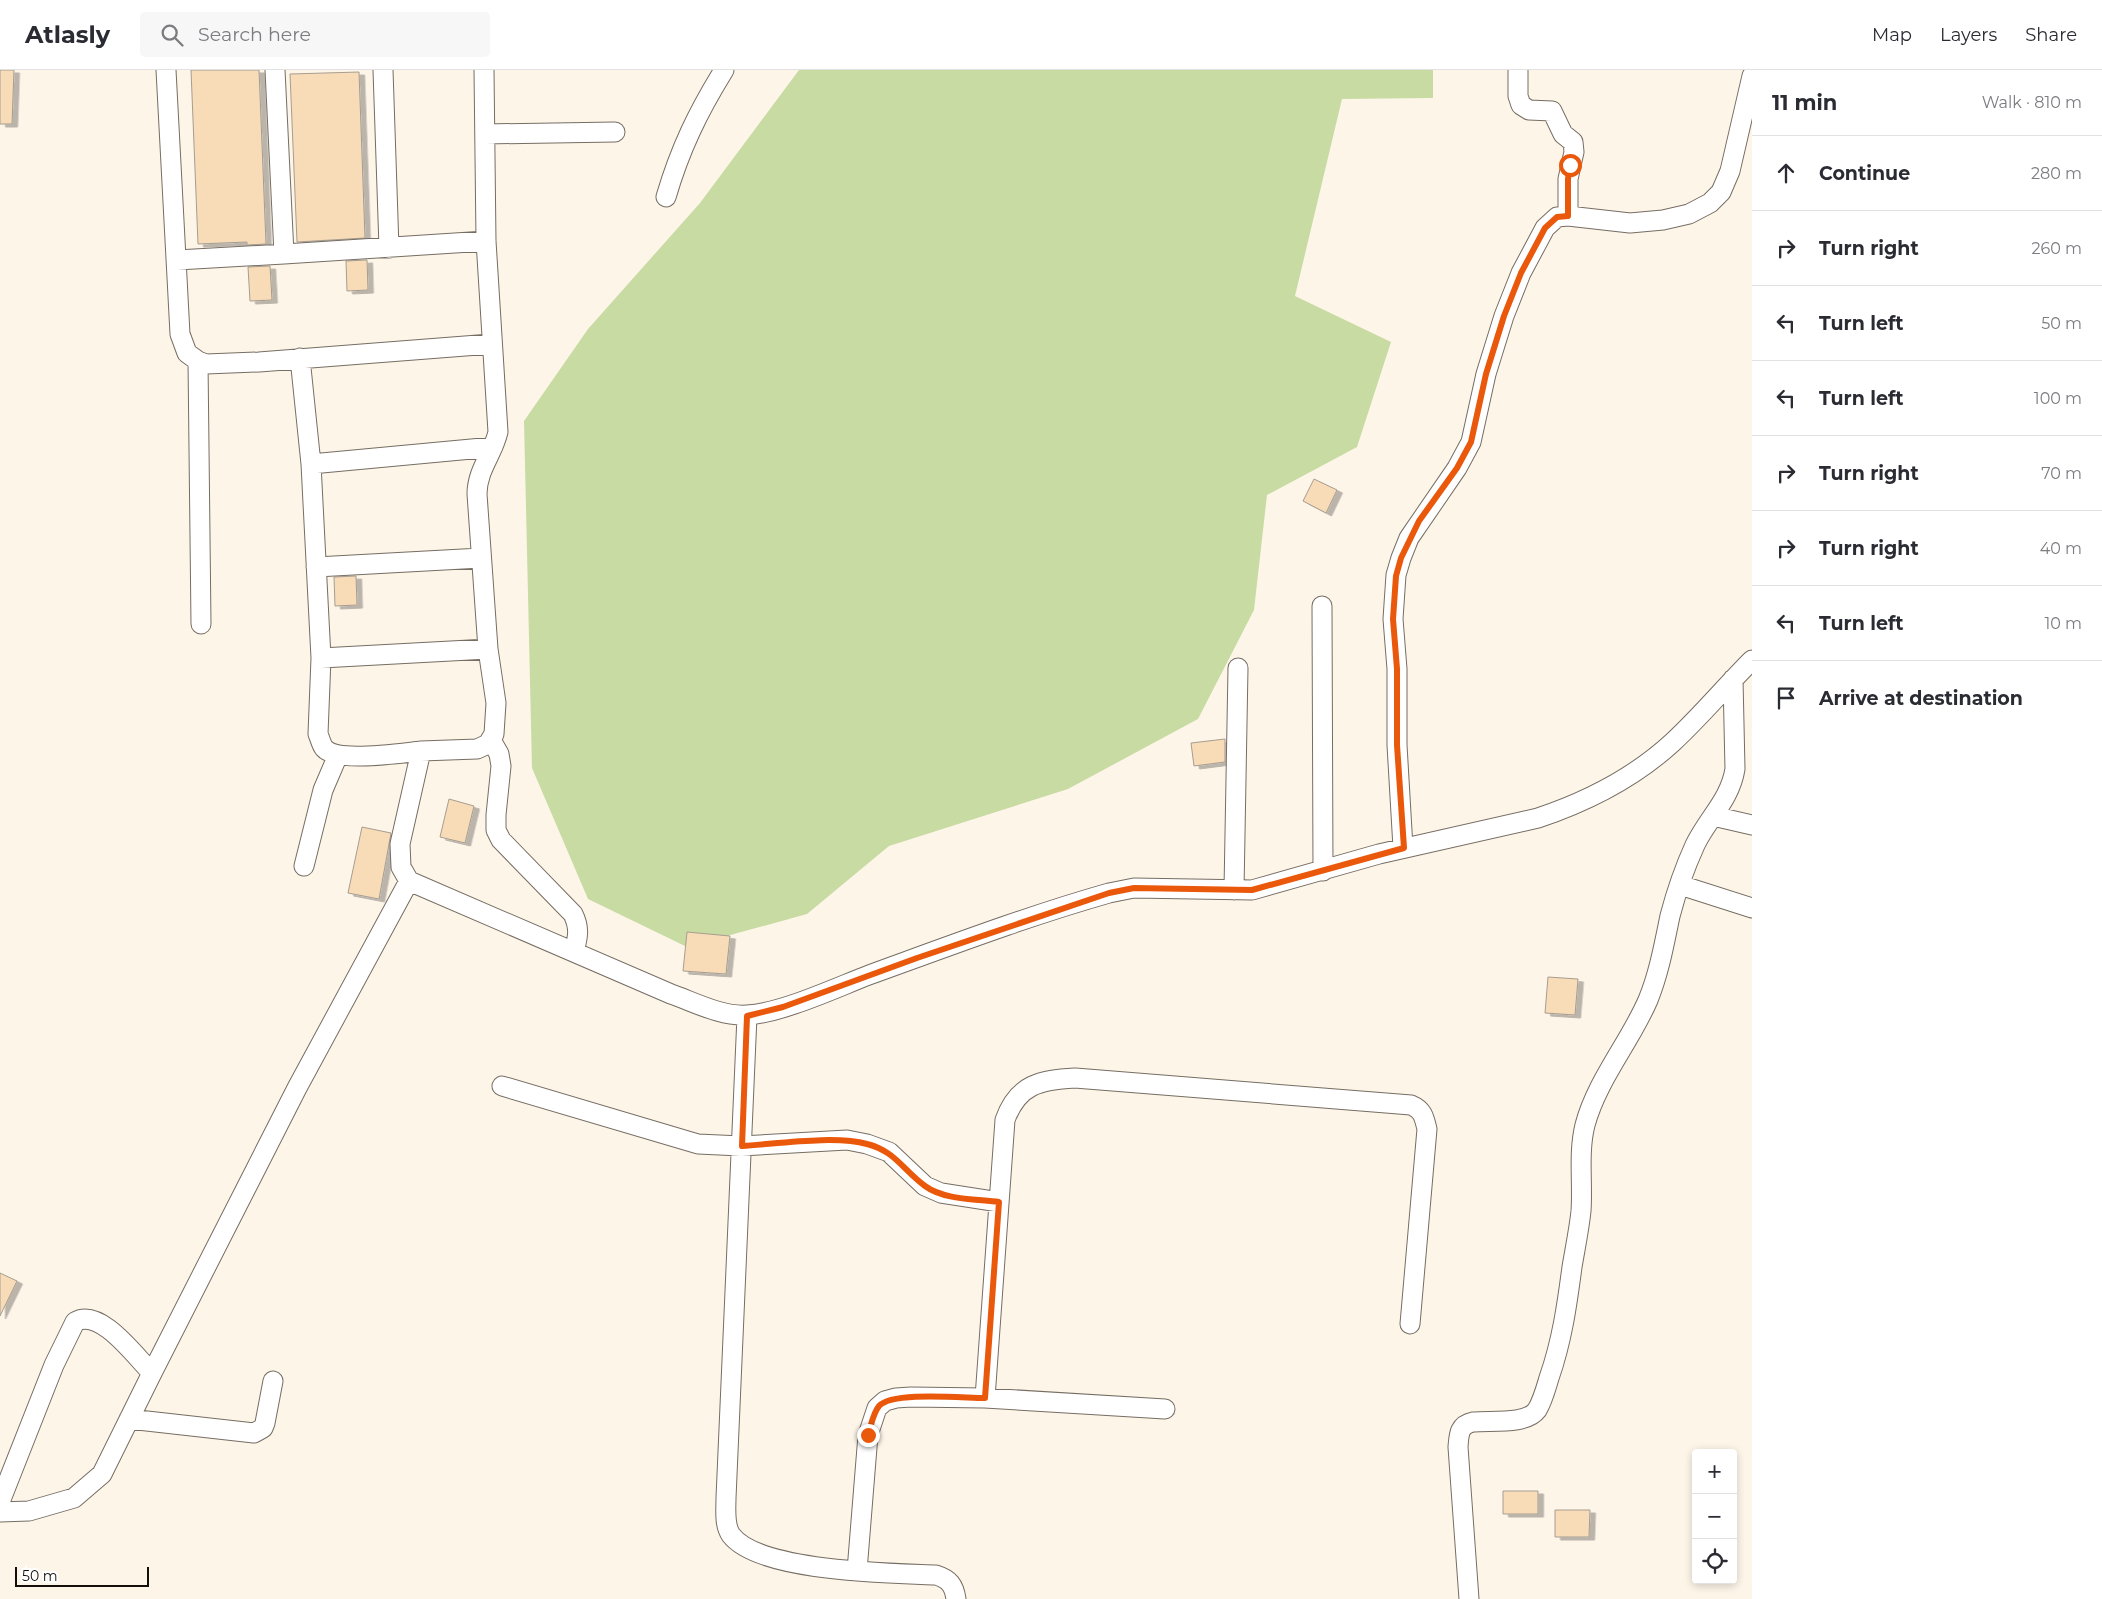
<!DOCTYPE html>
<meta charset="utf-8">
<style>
body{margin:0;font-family:Montserrat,sans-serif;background:#f7f7f7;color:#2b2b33}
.controls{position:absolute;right:15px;bottom:15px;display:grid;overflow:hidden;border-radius:5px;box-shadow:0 2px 8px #0003}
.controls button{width:45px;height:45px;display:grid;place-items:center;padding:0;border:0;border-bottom:1px solid #e1e1e2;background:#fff;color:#2b2b33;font:25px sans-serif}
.scale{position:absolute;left:15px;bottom:12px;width:134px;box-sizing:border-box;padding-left:5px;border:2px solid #120e0a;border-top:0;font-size:14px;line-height:18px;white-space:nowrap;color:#120e0a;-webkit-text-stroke:4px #fff;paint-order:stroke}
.stop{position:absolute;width:15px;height:15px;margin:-11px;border:4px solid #ea580c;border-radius:50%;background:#fff}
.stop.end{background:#ea580c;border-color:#fff;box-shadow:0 1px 5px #0008}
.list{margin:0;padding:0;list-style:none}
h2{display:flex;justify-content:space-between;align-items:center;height:65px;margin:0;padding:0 20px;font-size:21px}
h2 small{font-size:16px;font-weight:400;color:#7c7c81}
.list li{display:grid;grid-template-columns:32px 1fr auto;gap:15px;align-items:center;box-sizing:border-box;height:75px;padding:0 20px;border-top:1px solid #e1e1e2}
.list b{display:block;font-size:19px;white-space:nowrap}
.list em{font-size:16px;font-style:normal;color:#7c7c81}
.icon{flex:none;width:28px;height:28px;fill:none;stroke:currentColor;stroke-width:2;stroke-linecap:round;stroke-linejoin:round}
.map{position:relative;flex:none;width:1752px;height:1529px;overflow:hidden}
header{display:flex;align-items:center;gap:30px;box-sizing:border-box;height:70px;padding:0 25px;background:#fff;border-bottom:1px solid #e1e1e2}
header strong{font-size:24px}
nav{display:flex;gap:28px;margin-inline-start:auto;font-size:18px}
.search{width:350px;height:45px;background:#f7f7f7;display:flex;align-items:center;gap:12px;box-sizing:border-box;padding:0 18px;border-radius:5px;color:#7c7c81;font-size:19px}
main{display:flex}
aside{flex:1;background:#fff}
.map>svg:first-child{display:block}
</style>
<header>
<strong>Atlasly</strong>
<div class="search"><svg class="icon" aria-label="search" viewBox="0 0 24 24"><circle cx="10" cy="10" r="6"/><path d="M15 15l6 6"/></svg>Search here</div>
<nav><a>Map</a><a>Layers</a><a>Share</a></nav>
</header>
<main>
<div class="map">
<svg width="1752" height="1529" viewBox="0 0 1752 1529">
<defs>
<filter id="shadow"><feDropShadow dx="5.5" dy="3" stdDeviation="0" flood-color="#0004"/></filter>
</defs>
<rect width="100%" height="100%" fill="#fef5e9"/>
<path fill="#c8dba3" d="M799,0h634v28l-91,1 -47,197 96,46 -34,105 -90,48 -13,115 -56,109 -130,70 -179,57 -82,68 -120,33 -99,-48 -56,-131 -8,-347 64,-92 112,-126z"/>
<path fill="#f8dbb7" stroke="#a69d91" filter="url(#shadow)" d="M0,0h14l-2,54h-12z
M191,0h68l7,174 -19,1v-3l-49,2z
M359,2l6,166 -68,4 -7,-168z
M367,190l1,30 -21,1 -1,-30z
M270,196l2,34 -22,1 -2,-34z
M1314,409l23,11 -11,23 -23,-12z
M356,506l1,29 -22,1 -1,-29z
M1225,669v23l-31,4 -3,-23z
M449,729l25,7 -9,37 -25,-6z
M362,757l29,6 -12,66 -31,-6z
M687,862l43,4 -4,38 -43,-3z
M1548,907l30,2 -3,36 -30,-2z
M0,1203l17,8 -17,35z
M1503,1421h35v23h-35z
M1555,1440h35l-1,27h-34z"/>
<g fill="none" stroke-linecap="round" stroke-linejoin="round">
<defs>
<path id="street" d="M166,0l14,264 7,19 11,8 8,3 53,-2 232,-18
M383,0l6,178
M484,0l2,171 12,191c-5,22 -21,38 -21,62l11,155 8,54 -2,31 -6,10 -11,5 -56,2 -21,93 1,23 8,14 262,113c23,8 51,23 76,21 35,-2 88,-27 122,-40 80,-29 159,-59 240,-82l25,-5 118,2 127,-36 159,-36c48,-16 97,-41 135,-76 28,-26 52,-55 79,-82
M1518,0v26l3,9 8,5 23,1 11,23 10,8 1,10 -6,27v37
M485,64l130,-2
M666,127c14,-48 32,-85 58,-127
M284,184l202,-13
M177,190l107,-6 -9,-184
M300,288l11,106 7,136 3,58 -3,76c2,4 3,10 6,14 13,15 77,5 97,3
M198,291l3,263
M311,394l182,-17
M316,497l165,-9
M1322,536l1,265
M321,588l167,-9
M491,670l8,14 2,12 -5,49v15l5,10 72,74c7,14 5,23 1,38
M1713,746l39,9
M1403,778l-6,-103v-76l-4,-50 3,-44 5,-17 8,-20 48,-70 14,-26 15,-68 18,-58 17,-43 24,-45 12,-11 11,-1 62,7 33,-3 26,-6 21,-11 11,-11 9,-21 22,-95
M304,796l19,-76 15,-35
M1680,815l72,23
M1234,820l4,-222
M747,946l-21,482c0,12 -2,27 5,37 28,37 160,38 205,40 13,4 18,10 20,24
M502,1016l196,58 43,2 106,-6 20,4 22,8 36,34 16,7 58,9
M985,1328l20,-278c13,-36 35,-40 70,-42l336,27c12,5 13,12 16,24l-17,195
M129,1349l125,14 9,-5 2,-5 8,-42
M0,1432l54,-137 21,-43c25,-15 60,34 77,51
M0,1442l29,-1 45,-13 28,-24 50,-101 145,-285 112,-207
M857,1501l11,-136 9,-27 8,-7 11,-3 15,-1 74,1 180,11
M1469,1529l-11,-152c1,-13 1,-22 15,-25 17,-2 53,3 64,-12 6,-10 9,-22 12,-32 13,-37 18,-73 23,-111 3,-18 7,-37 9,-56 2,-28 -3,-58 4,-86 12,-45 45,-83 63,-125 11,-27 16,-55 22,-84 6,-23 15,-49 25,-71 13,-27 35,-45 40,-76l-2,-90"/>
</defs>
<use href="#street" stroke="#766d63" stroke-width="21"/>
<use href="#street" stroke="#fff" stroke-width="19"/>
</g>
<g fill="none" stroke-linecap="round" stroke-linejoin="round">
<path stroke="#ea580c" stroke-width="6" d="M868,1365c3,-9 5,-22 11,-29 13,-15 84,-8 106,-8l14,-196c-23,-3 -55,-2 -74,-16 -22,-16 -30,-35 -58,-42 -32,-9 -91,0 -125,2l5,-130 36,-9 134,-49 192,-65 25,-5 118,2 152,-42 -7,-103v-76l-4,-50 3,-43 5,-18 18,-37 38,-53 14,-26 15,-68 18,-58 17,-43 24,-45 12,-11 11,-1v-37l2,-14"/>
</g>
</svg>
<div class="controls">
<button>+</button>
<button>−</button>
<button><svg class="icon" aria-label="locate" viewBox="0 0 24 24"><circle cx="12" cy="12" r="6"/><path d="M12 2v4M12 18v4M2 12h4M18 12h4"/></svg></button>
</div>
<div class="scale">50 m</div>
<div class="stop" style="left:1570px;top:95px"></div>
<div class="stop end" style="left:868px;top:1365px"></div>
</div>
<aside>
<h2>11 min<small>Walk · 810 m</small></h2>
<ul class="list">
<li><svg class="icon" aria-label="ahead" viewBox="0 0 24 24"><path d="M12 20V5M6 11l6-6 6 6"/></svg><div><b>Continue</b></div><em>280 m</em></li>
<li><svg class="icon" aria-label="right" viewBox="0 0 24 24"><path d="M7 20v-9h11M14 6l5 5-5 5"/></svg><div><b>Turn right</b></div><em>260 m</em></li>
<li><svg class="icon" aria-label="left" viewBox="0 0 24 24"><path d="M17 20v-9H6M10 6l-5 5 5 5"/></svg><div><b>Turn left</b></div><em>50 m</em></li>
<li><svg class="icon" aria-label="left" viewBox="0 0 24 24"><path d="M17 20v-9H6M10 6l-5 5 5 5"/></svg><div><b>Turn left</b></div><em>100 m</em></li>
<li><svg class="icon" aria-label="right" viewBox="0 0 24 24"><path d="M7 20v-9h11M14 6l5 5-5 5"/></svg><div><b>Turn right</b></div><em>70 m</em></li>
<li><svg class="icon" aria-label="right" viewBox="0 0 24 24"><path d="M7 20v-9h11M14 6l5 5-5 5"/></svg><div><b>Turn right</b></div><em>40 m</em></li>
<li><svg class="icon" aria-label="left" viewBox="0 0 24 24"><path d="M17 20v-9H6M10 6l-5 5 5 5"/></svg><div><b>Turn left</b></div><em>10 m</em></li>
<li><svg class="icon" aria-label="arrive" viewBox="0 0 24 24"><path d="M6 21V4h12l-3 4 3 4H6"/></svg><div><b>Arrive at destination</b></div></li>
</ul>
</aside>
</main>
